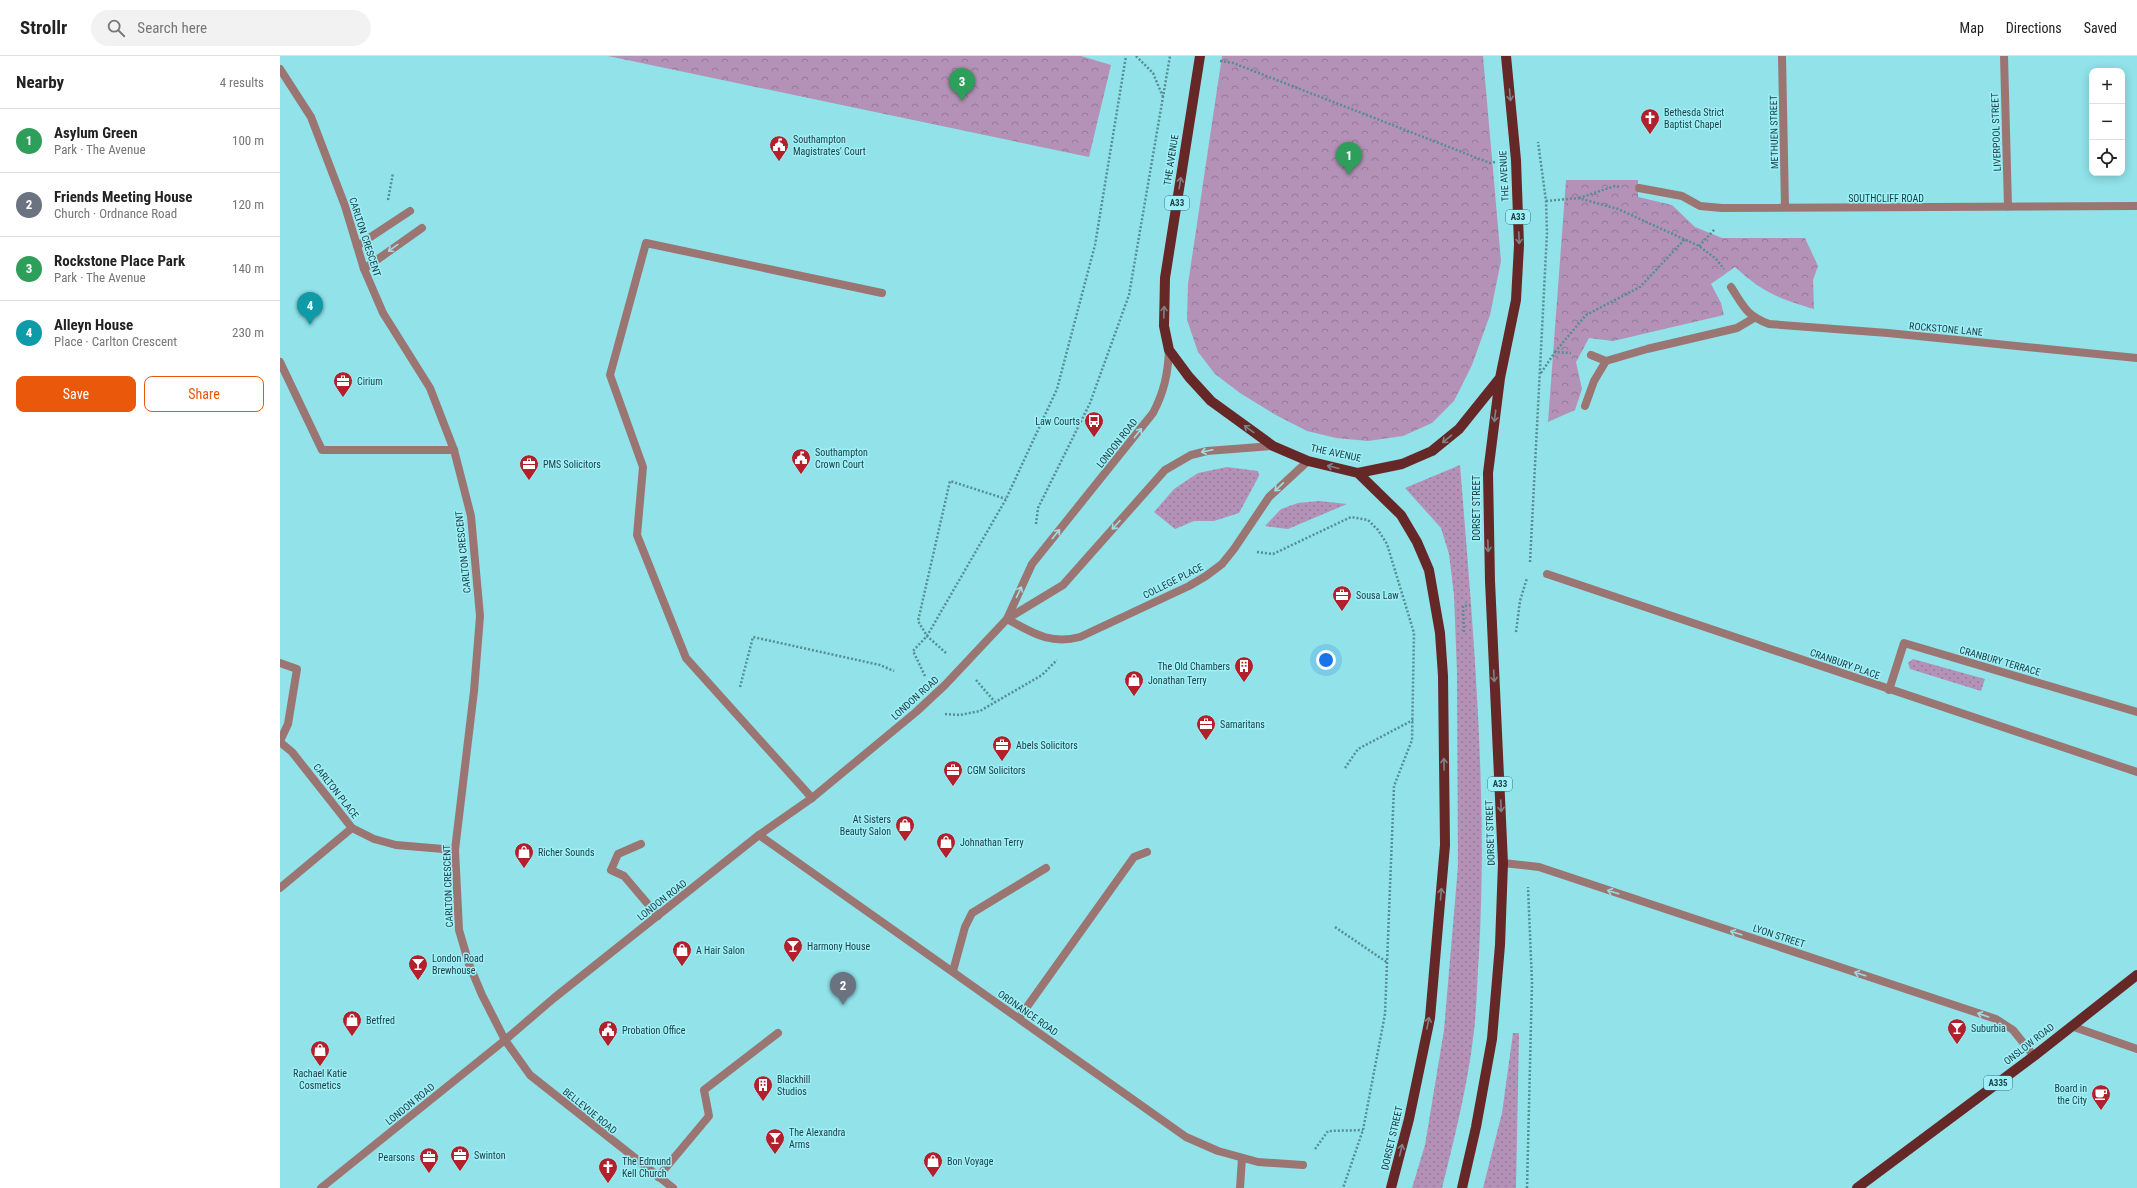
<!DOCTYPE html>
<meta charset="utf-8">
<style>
body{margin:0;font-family:"Roboto Condensed",sans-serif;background:#f2f2f2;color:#222}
.controls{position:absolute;right:12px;top:12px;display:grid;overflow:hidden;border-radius:8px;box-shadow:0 2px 10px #0003}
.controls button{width:36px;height:36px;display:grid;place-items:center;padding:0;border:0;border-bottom:1px solid #e0e0e0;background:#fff;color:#222;font:20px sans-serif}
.you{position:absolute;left:1046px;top:604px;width:14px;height:14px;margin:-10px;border:3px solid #fff;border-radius:50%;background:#1a73e8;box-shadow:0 0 0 6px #1a73e833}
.badge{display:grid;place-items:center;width:26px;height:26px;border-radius:50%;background:#ea580c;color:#fff;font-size:13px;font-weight:700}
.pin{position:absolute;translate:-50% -33px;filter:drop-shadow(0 1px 2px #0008)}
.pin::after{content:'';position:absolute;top:21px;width:14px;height:12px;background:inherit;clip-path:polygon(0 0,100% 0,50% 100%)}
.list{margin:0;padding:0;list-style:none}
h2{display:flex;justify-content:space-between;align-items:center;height:52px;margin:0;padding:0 16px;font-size:17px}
h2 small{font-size:13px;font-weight:400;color:#767676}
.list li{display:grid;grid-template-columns:26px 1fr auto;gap:12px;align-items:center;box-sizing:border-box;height:64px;padding:0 16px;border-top:1px solid #e0e0e0}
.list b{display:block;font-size:15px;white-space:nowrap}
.list p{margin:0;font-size:13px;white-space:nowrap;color:#767676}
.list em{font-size:13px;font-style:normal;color:#767676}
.actions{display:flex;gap:8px;padding:12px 16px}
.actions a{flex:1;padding:9px 0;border:1px solid #ea580c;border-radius:8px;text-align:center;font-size:14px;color:#ea580c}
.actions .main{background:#ea580c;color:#fff}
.icon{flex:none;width:22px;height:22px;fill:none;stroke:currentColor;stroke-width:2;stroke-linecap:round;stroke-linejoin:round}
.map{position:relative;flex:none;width:1857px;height:1132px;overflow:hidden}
header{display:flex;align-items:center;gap:24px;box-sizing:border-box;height:56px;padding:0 20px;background:#fff;border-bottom:1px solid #e0e0e0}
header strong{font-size:19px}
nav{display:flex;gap:22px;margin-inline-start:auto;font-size:14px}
.search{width:280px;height:36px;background:#f2f2f2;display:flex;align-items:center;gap:10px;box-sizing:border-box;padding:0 14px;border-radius:22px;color:#767676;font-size:15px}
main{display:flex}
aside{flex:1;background:#fff}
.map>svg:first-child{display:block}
</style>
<header>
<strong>Strollr</strong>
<div class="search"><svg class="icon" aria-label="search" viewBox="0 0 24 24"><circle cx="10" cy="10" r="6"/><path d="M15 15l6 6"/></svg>Search here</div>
<nav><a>Map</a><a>Directions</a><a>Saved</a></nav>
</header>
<main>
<aside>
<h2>Nearby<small>4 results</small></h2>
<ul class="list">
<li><span class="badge" style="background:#2e9e5b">1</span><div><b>Asylum Green</b><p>Park · The Avenue</p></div><em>100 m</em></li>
<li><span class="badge" style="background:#6b7280">2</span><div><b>Friends Meeting House</b><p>Church · Ordnance Road</p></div><em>120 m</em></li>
<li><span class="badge" style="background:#2e9e5b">3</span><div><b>Rockstone Place Park</b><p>Park · The Avenue</p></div><em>140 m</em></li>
<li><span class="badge" style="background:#0f9aa8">4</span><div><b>Alleyn House</b><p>Place · Carlton Crescent</p></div><em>230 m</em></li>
</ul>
<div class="actions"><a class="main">Save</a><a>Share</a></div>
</aside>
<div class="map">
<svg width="1857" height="1132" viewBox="0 0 1857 1132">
<defs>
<pattern id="grass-dots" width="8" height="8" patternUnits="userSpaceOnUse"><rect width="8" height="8" fill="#b492b7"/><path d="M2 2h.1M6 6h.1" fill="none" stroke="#927996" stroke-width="1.8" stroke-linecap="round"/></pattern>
<pattern id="park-crowns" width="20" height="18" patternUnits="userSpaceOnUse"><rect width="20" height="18" fill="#b492b7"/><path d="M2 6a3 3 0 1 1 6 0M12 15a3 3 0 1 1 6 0" fill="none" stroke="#927996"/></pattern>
</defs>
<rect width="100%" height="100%" fill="#91e2e9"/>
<path fill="url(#grass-dots)" d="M1180,409c13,163 28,326 19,489 -2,25 -2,51 -5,77 -6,53 -19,105 -32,157h-30l13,-43 19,-115 14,-164 -1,-194 -3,-77 -5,-41 -8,-26 -36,-40z
M947,411l31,4 1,5 -20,37 -25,8h-20l-19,8 -21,-17 20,-23 24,-16z
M1039,445l28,3 -59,25 -23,-3 16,-17 17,-6z
M1633,603l72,20 -4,12 -71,-22 -2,-6z
M1233,977h6l-3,155h-33l19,-75z"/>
<path fill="url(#park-crowns)" d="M328,0h473l30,9 -22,92z
M942,0h261l18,205 -11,54 -18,50 -18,36 -22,22 -29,13 -35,5 -32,-3 -29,-7 -33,-17 -34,-21 -25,-19 -17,-22 -11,-32 1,-36z
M1286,124h72v17l34,8 23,22 27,11h83l13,28 -5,14 1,29c-37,-11 -50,-16 -79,-42l-24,17 10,19 3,12 -111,26 -24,-3 -13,24 6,27 -7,21 -27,12z"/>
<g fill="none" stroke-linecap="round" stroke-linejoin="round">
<path stroke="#558e93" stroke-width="2.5" stroke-dasharray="2 2" stroke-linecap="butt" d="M856,0l17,17 10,24
M940,5l13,2 257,100 5,-1
M1299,142l36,-12 5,1
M108,144l5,-27
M1266,145l32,-3 40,11 81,37 17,13 8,10
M1419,190l16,-17
M1275,296l31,-37 54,-28 45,-48
M1261,317l14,-21 16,1
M756,468l2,-16 52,-105 39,-108 41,-239
M977,496l16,2 78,-37 17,3 10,10 9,14 27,89 -2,107 -18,46 -9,228 -22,116 -20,58
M1250,506l17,-329 -1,-32 -8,-59
M1184,576l-1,-26 7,-1
M1236,576l4,-31 7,-23
M666,597l-19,-17 -9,-15 32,-140 56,18
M645,620l-12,-25 14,-15 79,-137 51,-110 38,-144 31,-189
M696,624l19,22
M460,631l13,-50 127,28 14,6
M665,658l15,1 20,-4 62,-36 15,-15
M1065,712l13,-19 55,-29
M1055,871l53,36
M1035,1093l13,-18 35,-1
M1247,1132l5,-205 -4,-96"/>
<path stroke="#9b7572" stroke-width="8" d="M77,190l53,-35
M84,213l58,-41
M0,306l42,88h132
M0,607l17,6 -9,55 -8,17
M532,742l-126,-140 -49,-123 6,-68 -33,-92 36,-132 236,50
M361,788l-23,10 -7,16 13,6 34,40
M673,915l12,-44 7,-14 74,-45
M739,962l115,-161 13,-5
M378,1121l51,-61 -5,-26 74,-57
M960,1132l2,-30"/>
<path stroke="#9b7572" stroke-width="8" d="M1502,0l3,151
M1724,0l4,151
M0,13l31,48 34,89 19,63 19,44 47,75 24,62 17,66 9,100 -6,75 -19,159 4,80 10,34 13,31 23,45 25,35 143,113
M1359,132l43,8 18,10 22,2 415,-2
M1451,231c13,20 15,28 38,37l119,9 249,25
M1311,299l15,6 41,-12 90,-21 17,-10
M1305,350l9,-25 12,-20
M1267,518l590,198
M727,563c26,14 43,26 73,18l109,-51 17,-10 16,-12 12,-15 35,-52 39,-36
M1609,634l15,-47 233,69
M0,686l12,10 60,76 22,11 22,6 59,5
M479,779l427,302 32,14 40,11 45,3
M1223,807l36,4 457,152 17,11 21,26
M0,832l72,-60
M1791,970l66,23"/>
<path stroke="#9b7572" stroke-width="8" d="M727,563l25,-55 121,-151c11,-21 15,-39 16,-63
M41,1132l184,-148 49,-42 205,-163 53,-37 104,-86 29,-27 62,-66 56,-34 102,-115 26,-15 16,-4 66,-5"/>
<path stroke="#662827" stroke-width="10" d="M920,0l-35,222 -1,48 5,24 20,27 22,24 62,45 35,15 50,12 44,-9 30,-13 27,-22 41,-51
M1078,417l43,42 16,27 12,28 11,63 3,43 2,169 -15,173 -21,101 -18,69
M1182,1132l14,-61 16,-88 8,-94 3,-82 -13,-282 -2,-108 12,-95 16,-78 3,-55 -3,-85 -10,-104
M1577,1132l177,-132 103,-81"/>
</g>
<defs><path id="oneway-shaft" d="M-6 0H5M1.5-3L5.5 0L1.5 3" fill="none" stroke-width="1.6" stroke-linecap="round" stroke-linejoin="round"/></defs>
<g stroke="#7f8285">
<use href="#oneway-shaft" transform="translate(1230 39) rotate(85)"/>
<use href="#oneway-shaft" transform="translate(900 127) rotate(-81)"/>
<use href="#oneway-shaft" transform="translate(1239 182) rotate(88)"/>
<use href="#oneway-shaft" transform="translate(884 256) rotate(-88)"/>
<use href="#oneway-shaft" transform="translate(1215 360) rotate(97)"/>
<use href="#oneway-shaft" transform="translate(969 373) rotate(-144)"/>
<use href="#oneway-shaft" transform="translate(1167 383) rotate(141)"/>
<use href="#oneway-shaft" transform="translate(1053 411) rotate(-166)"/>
<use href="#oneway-shaft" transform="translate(1208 490) rotate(88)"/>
<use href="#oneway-shaft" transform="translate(1214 620) rotate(87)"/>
<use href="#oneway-shaft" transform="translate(1164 708) rotate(-91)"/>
<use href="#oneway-shaft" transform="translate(1221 750) rotate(87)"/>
<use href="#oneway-shaft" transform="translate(1161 838) rotate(-85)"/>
<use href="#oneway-shaft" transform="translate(1148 967) rotate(-79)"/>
<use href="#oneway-shaft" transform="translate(1121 1094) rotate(-76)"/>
</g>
<g stroke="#9edde3">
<use href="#oneway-shaft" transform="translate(113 192) rotate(144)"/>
<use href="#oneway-shaft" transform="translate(858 377) rotate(-52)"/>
<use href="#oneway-shaft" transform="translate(927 395) rotate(168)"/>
<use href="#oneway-shaft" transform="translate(999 431) rotate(136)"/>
<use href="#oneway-shaft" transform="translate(836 469) rotate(132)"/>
<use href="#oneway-shaft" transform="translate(776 478) rotate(-51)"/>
<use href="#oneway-shaft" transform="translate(739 536) rotate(-65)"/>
<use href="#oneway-shaft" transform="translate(1333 836) rotate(-162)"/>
<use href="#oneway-shaft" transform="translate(1456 877) rotate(-162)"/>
<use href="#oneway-shaft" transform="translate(1580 918) rotate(-162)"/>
<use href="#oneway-shaft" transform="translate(1703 959) rotate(-161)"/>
</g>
<defs>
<symbol id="church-pin" viewBox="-11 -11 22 30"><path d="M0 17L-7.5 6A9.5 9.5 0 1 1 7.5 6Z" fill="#b2202c" stroke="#9eeff7"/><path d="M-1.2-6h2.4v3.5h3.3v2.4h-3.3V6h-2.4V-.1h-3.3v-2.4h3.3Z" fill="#fff"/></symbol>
<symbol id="civic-pin" viewBox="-11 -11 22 30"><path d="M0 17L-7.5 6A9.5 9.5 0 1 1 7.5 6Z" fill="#b2202c" stroke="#9eeff7"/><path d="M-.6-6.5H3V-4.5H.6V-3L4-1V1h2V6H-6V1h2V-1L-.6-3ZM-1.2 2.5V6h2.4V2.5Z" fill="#fff"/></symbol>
<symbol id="office-pin" viewBox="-11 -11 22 30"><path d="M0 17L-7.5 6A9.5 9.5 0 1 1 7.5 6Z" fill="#b2202c" stroke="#9eeff7"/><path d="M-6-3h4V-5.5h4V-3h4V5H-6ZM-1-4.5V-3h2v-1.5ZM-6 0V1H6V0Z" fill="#fff"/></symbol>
<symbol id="bus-pin" viewBox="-11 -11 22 30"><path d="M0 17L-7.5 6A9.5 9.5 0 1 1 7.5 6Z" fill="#b2202c" stroke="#9eeff7"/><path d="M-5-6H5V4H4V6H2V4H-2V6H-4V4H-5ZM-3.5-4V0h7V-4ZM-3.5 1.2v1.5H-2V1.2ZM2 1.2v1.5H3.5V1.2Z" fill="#fff"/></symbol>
<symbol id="building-pin" viewBox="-11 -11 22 30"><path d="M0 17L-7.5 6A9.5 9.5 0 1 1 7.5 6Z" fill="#b2202c" stroke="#9eeff7"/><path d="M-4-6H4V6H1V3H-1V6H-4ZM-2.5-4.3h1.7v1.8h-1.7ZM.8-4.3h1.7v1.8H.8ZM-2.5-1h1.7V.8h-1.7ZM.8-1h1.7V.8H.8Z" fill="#fff"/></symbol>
<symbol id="shop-pin" viewBox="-11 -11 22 30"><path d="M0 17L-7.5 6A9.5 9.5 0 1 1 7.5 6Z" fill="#b2202c" stroke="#9eeff7"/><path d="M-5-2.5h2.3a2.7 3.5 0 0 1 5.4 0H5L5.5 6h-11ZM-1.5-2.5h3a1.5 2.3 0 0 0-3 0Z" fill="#fff"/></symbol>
<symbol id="bar-pin" viewBox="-11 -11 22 30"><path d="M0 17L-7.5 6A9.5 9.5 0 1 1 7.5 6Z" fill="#b2202c" stroke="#9eeff7"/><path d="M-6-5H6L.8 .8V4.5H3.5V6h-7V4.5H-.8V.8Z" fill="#fff"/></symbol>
<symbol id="cafe-pin" viewBox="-11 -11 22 30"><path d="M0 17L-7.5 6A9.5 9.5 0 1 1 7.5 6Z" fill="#b2202c" stroke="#9eeff7"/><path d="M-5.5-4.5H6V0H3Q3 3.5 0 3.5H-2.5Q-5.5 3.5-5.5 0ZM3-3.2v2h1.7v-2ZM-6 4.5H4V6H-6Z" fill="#fff"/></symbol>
</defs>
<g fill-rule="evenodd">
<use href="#church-pin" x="1359" y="51" width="22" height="30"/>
<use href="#civic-pin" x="488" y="78" width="22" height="30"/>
<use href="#office-pin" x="52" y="314" width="22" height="30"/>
<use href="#bus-pin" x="803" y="354" width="22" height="30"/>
<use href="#civic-pin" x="510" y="391" width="22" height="30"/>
<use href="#office-pin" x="238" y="397" width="22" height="30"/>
<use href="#office-pin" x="1051" y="528" width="22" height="30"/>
<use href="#building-pin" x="953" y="599" width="22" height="30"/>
<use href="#shop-pin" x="843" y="613" width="22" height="30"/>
<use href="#office-pin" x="915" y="657" width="22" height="30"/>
<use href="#office-pin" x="711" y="678" width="22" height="30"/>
<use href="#office-pin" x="662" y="703" width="22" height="30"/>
<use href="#shop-pin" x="614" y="758" width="22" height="30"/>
<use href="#shop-pin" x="655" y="775" width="22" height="30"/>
<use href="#shop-pin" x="233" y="785" width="22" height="30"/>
<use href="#bar-pin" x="502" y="879" width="22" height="30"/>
<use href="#shop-pin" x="391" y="883" width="22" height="30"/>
<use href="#bar-pin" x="127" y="897" width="22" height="30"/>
<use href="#shop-pin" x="61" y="953" width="22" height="30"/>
<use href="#bar-pin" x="1666" y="961" width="22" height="30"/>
<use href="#civic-pin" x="317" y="963" width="22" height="30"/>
<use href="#shop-pin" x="29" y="983" width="22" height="30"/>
<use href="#building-pin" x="472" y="1018" width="22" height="30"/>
<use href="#cafe-pin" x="1810" y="1027" width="22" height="30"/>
<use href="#bar-pin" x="484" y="1071" width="22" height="30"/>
<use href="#office-pin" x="169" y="1088" width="22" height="30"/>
<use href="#office-pin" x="138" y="1090" width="22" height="30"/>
<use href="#shop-pin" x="642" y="1094" width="22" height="30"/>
<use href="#church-pin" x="317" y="1100" width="22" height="30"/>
</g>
<g text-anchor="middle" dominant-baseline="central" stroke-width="3" stroke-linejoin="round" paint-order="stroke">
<g fill="#9eeff7" stroke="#45757a" stroke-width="1">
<rect x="885" y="140" width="24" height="14" rx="3"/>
<rect x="1226" y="154" width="24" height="14" rx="3"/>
<rect x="1208" y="721" width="24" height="14" rx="3"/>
<rect x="1704" y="1020" width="28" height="14" rx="3"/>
</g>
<g font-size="9" font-weight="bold" fill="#1f4144">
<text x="897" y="147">A33</text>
<text x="1238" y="161">A33</text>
<text x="1220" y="728">A33</text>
<text x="1718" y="1027">A335</text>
</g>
<g font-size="10" fill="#1f4144" stroke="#9eeff7" text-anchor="start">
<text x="1384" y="56">Bethesda Strict<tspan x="1384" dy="12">Baptist Chapel</tspan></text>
<text x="513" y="83">Southampton<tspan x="513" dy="12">Magistrates' Court</tspan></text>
<text x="77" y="325">Cirium</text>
<text x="800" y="365" text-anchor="end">Law Courts</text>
<text x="535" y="396">Southampton<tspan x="535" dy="12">Crown Court</tspan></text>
<text x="263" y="408">PMS Solicitors</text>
<text x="1076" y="539">Sousa Law</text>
<text x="950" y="610" text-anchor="end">The Old Chambers</text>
<text x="868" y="624">Jonathan Terry</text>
<text x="940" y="668">Samaritans</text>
<text x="736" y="689">Abels Solicitors</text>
<text x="687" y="714">CGM Solicitors</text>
<text x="611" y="763" text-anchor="end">At Sisters<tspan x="611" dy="12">Beauty Salon</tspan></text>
<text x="680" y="786">Johnathan Terry</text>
<text x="258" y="796">Richer Sounds</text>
<text x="527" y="890">Harmony House</text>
<text x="416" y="894">A Hair Salon</text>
<text x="152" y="902">London Road<tspan x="152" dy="12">Brewhouse</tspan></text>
<text x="86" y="964">Betfred</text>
<text x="1691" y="972">Suburbia</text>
<text x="342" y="974">Probation Office</text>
<text x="40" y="1017" text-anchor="middle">Rachael Katie<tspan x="40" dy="12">Cosmetics</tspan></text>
<text x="497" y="1023">Blackhill<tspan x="497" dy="12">Studios</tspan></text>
<text x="1807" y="1032" text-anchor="end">Board in<tspan x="1807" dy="12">the City</tspan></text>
<text x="509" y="1076">The Alexandra<tspan x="509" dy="12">Arms</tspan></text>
<text x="194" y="1099">Swinton</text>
<text x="135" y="1101" text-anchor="end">Pearsons</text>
<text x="342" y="1105">The Edmund<tspan x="342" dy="12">Kell Church</tspan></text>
<text x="667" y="1105">Bon Voyage</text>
</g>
<g font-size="10" fill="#1f4144" stroke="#9eeff7">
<text transform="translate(1494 76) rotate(-91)">METHUEN STREET</text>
<text transform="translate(1716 76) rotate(-92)">LIVERPOOL STREET</text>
<text transform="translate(891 104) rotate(-81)">THE AVENUE</text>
<text transform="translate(1224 120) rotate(-93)">THE AVENUE</text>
<text x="1606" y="142">SOUTHCLIFF ROAD</text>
<text transform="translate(85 181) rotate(72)">CARLTON CRESCENT</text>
<text transform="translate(1666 273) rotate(5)">ROCKSTONE LANE</text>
<text transform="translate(837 387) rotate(-52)">LONDON ROAD</text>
<text transform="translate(1056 397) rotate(12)">THE AVENUE</text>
<text transform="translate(1196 452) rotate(-90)">DORSET STREET</text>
<text transform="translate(183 496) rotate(-96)">CARLTON CRESCENT</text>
<text transform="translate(893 525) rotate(-27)">COLLEGE PLACE</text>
<text transform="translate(1720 605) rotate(16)">CRANBURY TERRACE</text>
<text transform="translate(1565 608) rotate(19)">CRANBURY PLACE</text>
<text transform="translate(635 642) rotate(-42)">LONDON ROAD</text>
<text transform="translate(56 735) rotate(52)">CARLTON PLACE</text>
<text transform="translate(1210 777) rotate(-92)">DORSET STREET</text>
<text transform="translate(168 830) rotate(-92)">CARLTON CRESCENT</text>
<text transform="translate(382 844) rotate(-38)">LONDON ROAD</text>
<text transform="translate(1499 880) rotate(18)">LYON STREET</text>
<text transform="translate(748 957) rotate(35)">ORDNANCE ROAD</text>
<text transform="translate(1749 988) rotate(-38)">ONSLOW ROAD</text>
<text transform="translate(130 1048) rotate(-39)">LONDON ROAD</text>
<text transform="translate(310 1055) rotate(39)">BELLEVUE ROAD</text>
<text transform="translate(1112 1082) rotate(-77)">DORSET STREET</text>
</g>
</g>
</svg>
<div class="controls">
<button>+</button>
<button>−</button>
<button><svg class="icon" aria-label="locate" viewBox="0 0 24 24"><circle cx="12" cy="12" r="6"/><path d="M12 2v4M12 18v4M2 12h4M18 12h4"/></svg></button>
</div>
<div class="you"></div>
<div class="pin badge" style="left:1069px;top:119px;background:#2e9e5b">1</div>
<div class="pin badge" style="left:563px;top:949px;background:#6b7280">2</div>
<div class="pin badge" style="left:682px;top:45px;background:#2e9e5b">3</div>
<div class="pin badge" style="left:30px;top:269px;background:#0f9aa8">4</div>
</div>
</main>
